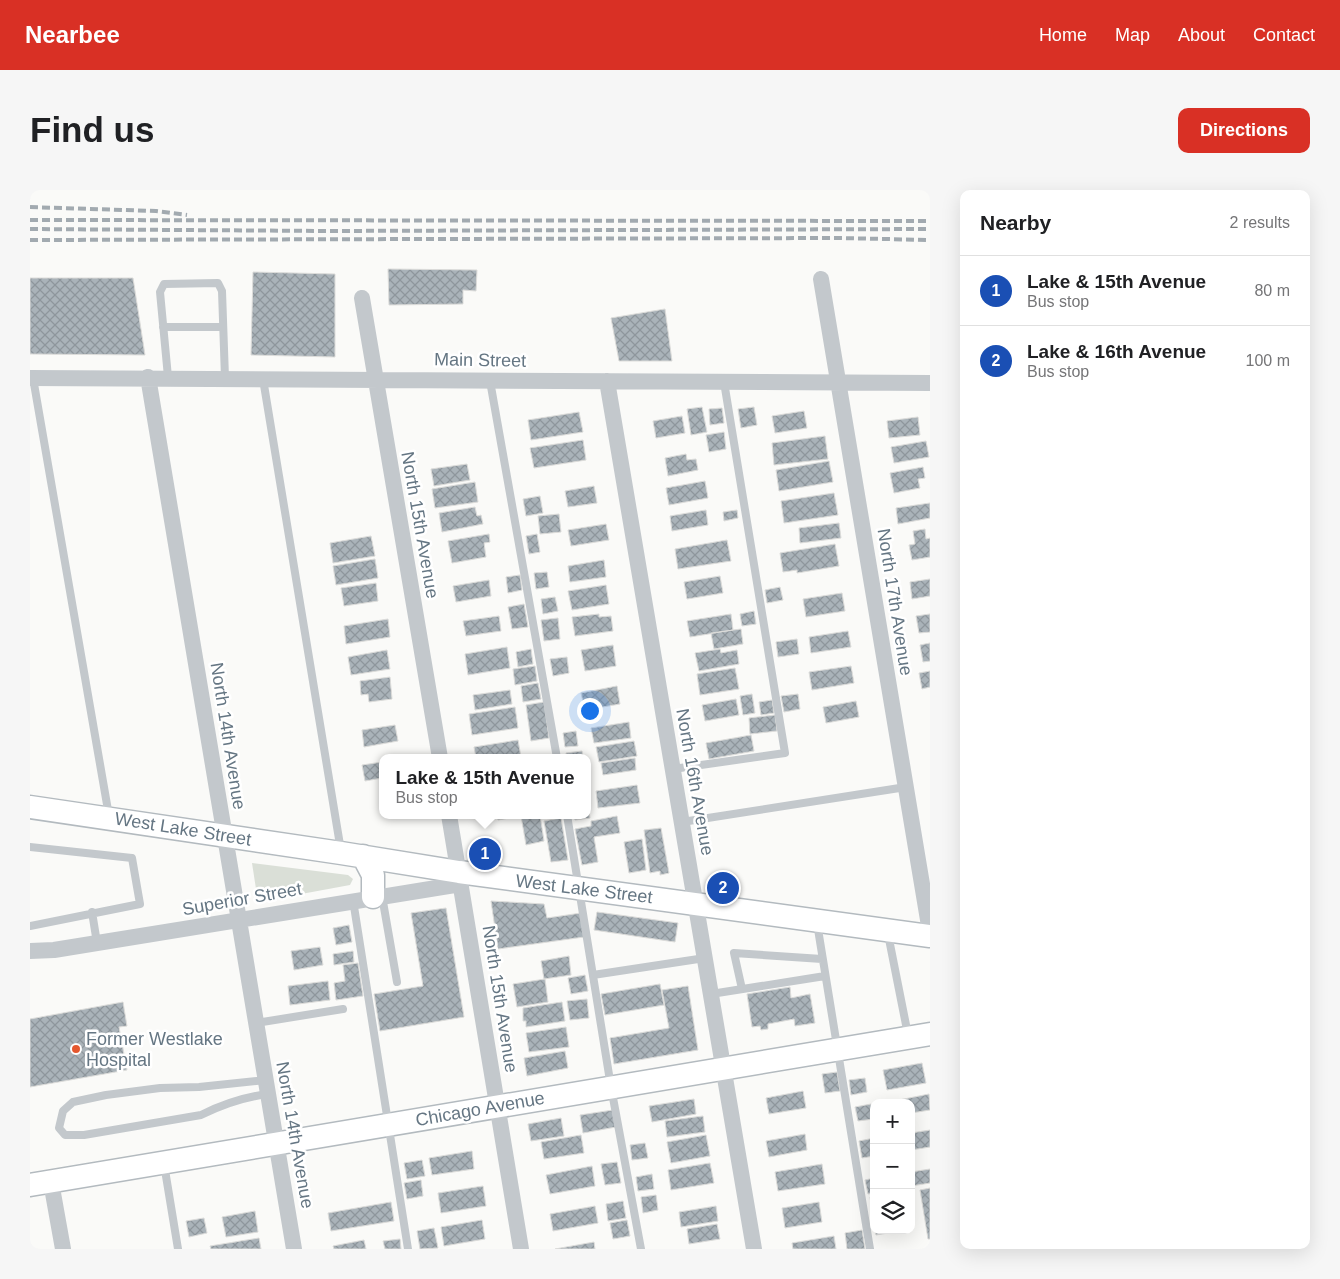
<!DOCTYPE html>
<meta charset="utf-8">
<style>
body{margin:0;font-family:Arial,sans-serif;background:#f6f6f6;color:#202124}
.controls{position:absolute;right:15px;bottom:15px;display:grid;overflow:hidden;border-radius:10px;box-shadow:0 5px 20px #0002}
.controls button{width:45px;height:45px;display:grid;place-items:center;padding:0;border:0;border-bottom:1px solid #e0e0e0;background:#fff;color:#202124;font:25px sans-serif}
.you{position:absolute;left:559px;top:520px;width:18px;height:18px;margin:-12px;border:4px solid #fff;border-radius:50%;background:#1a73e8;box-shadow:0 0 0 8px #1a73e833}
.badge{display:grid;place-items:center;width:32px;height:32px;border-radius:50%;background:#d93025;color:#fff;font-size:16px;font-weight:700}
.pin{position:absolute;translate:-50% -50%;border:2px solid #fff;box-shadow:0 1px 5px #0006}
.popup{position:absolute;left:349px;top:564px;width:212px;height:65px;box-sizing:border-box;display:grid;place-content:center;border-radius:10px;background:#fff;filter:drop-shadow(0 1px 4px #0005);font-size:16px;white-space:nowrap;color:#757577}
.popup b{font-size:19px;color:#202124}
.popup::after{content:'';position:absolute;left:50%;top:100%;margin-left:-10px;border:10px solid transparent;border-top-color:#fff}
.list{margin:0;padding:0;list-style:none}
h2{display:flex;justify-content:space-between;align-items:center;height:65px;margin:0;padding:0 20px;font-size:21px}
h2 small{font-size:16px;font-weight:400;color:#757577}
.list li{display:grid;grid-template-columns:32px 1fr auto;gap:15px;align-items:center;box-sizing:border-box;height:70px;padding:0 20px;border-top:1px solid #e0e0e0}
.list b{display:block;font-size:19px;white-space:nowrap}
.list p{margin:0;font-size:16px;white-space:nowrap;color:#757577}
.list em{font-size:16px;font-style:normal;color:#757577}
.icon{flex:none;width:28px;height:28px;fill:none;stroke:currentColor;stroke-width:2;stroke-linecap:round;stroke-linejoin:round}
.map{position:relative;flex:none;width:900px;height:1059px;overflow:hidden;border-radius:10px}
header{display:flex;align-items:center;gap:30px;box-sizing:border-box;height:70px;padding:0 25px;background:#d93025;color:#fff}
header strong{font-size:24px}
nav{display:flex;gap:28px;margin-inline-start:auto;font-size:18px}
.intro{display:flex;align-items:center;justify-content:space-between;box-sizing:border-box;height:120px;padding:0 30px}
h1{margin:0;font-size:35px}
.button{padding:12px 22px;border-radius:10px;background:#d93025;color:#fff;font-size:18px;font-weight:700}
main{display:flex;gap:30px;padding:0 30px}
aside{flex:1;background:#fff;border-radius:10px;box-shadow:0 5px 20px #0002}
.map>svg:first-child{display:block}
</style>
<header>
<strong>Nearbee</strong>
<nav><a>Home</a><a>Map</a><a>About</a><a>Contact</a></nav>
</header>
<div class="intro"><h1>Find us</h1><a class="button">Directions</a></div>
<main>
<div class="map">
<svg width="900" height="1059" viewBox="0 0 900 1059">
<defs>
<pattern id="building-cross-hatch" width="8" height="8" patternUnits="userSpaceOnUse" patternTransform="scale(1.25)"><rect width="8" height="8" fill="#aab3b9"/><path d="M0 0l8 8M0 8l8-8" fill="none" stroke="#8e969c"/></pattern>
</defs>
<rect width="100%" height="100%" fill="#fafaf8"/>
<path fill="#dadfd7" d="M222,673l96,12 5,4 -3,6 -92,17z"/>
<path fill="url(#building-cross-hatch)" stroke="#dcdcda" d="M358,79l89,1 -1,21 -13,-1v14l-74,1z
M223,82l82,2v83l-84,-2z
M0,88h103l12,77 -115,-1z
M635,119l7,52h-53l-8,-43z
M672,217l5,25 -16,3 -4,-26z
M724,217l3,18 -16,3 -3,-19z
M692,218l2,15 -14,2 -1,-16z
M774,221l3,17 -32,5 -3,-17z
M549,222l4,20 -52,8 -3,-20z
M652,226l3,17 -29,5 -3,-17z
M888,227l2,18 -31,3 -2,-17z
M694,242l2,17 -17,3 -3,-17z
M795,246l3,23 -54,6 -2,-22z
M553,250l3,20 -52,8 -4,-20z
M896,251l3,16 -35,6 -3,-16z
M656,264l1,6 9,-1 2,11 -30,6 -3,-18z
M799,271l4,21 -54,9 -3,-21z
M437,274l3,16 -36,6 -3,-17z
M893,277l2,11 -7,1 2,9 -26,5 -4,-20z
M675,291l3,17 -39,7 -3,-17z
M445,292l3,20 -43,6 -3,-19z
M564,296l3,17 -29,4 -3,-16z
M804,303l4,22 -54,8 -3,-22z
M510,306l3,17 -17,3 -3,-17z
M900,313v15l-32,6 -2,-16z
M445,317l2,9 4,-1 2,9 -41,8 -3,-19z
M676,320l2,15 -36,6 -2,-15z
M707,320l1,8 -14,3 -1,-9z
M529,324l2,18 -21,2 -2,-18z
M809,333l2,15 -41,5 -1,-15z
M576,334l3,16 -38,6 -3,-16z
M895,339l1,10 4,-1v19l-18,3 -3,-15 6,-1 -2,-13z
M459,344l1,8 -6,1 2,14 -34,6 -4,-22z
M507,344l3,18 -11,2 -3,-18z
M341,346l4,20 -42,7 -3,-20z
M697,350l4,21 -53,8 -3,-20z
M805,354l4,22 -42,7v-3l-14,2 -3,-19z
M345,369l3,19 -42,7 -3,-19z
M574,370l2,17 -36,5 -2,-16z
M517,382l2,15 -13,2 -2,-16z
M490,385l2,15 -14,3 -2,-16z
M690,386l3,17 -36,6 -3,-17z
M900,389v17l-18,3 -2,-17z
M459,390l2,16 -35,6 -3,-16z
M346,393l2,18 -34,5 -3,-18z
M576,395l3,19 -37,6 -4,-19z
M750,397l3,13 -16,3 -2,-13z
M812,403l3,18 -39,6 -3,-18z
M525,407l3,14 -15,3 -2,-15z
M494,414l4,23 -16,2 -4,-22z
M724,421l2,13 -14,2 -2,-12z
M569,424v3l12,-1 2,15 -38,5 -3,-19z
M701,424l2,16 -43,7 -3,-16z
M900,424v18l-11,1 -3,-17z
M469,426l2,15 -35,5 -3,-15z
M528,428l2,21 -16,2 -3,-21z
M358,429l2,18 -44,7 -2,-18z
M711,439l2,15 -29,5 -3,-16z
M818,441l3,16 -40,6 -2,-16z
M767,449l2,15 -21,3 -2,-15z
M900,453v18l-7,1 -3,-17z
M583,455l3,21 -31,5 -4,-21z
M477,457l3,21 -42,7 -3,-21z
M501,459l2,15 -15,3 -2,-15z
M690,459l1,4 16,-3 2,14 -40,7 -4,-18z
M357,460l3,19 -39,6 -3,-18z
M537,467l2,16 -16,3 -3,-17z
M505,476l2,15 -22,4 -2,-16z
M821,476l3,17 -42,7 -3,-18z
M705,478l4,21 -39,6 -3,-21z
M900,481v16l-8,2 -3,-16z
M360,487l2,22 -23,3 -1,-8 -7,1 -1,-14z
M508,493l3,16 -18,3 -2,-16z
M587,496l3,18 -35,6 -4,-17z
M480,500l2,14 -37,6 -2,-15z
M722,504l3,19 -12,2 -3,-19z
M768,504l2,15 -16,3 -3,-16z
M706,509l3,16 -34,6 -3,-16z
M742,510l2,13 -13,2 -2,-13z
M826,511l3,16 -33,6 -3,-16z
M514,512l5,36 -18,3 -5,-36z
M485,517l3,21 -46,7 -3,-21z
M745,525l2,16 -27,3 -1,-16z
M599,532l2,16 -37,5 -3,-15z
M365,535l3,16 -34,6 -2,-17z
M546,541l2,15 -13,1 -2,-14z
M721,545l3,16 -45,8 -3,-16z
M488,550l3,17 -45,1 -2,-11z
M604,551l3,15 -38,6 -3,-15z
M552,561l1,7h-17v-5z
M605,568l1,12 -33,5 -2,-12z
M352,572v16l-17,3 -3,-16z
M607,595l3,18 -42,5 -2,-17z
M558,614l2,14 -15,2 -1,-5h14z
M467,625h43l4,26 -18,4 -5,-29 -23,4z
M587,626l3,17 -26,4 4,25 -16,3 -7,-36 16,-3v-5z
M531,628l7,42 -17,2 -7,-41z
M631,638l8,45 -9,2v-4l-10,2 -6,-43z
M612,649l4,31 -17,3 -5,-31z
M461,711l53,3 3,14 34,-5 3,24 -86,12z
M416,718l18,109 -84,14 -6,-37 49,-8 -12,-73z
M567,722l81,11 -3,19 -81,-12z
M319,735l3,17 -16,3 -3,-17z
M290,757l3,18 -29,5 -3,-19z
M323,761l1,11 -20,3 -1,-11z
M539,766l2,19 -27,4 -3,-18z
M328,773l5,33 -27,4 -2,-17 11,-2 -2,-16z
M555,785l3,16 -17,3 -3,-16z
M515,789l3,23 -31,5 -4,-23z
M298,791l2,19 -40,5 -2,-19z
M630,794l4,21 -59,10 -4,-21z
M658,796l10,64 -84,14 -4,-26 59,-10 -7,-38z
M760,797l1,11 19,-4 5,29 -20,3 -1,-7 -26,5v5l-7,1 -1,-4 -8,1 -5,-33z
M557,809l2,19 -19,2 -3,-19z
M93,812l4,24 -8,1 8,43 -97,17v-68z
M532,812l3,19 -39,6v-6h-3v-13z
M536,837l3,20 -40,5 -3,-19z
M535,861l3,17 -41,8 -3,-18z
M892,873l4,20 -39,7 -4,-20z
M807,882l3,19 -15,2 -3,-19z
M835,888l2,14 -16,3 -2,-15z
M773,901l3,17 -37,6 -3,-16z
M899,904l1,16 -19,3v-10h-27z
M664,909l2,15 -44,8 -3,-16z
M841,914l3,15 -16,2 -3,-14z
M583,920l3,17 -33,6 -3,-18z
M673,926l2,16 -38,5 -2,-16z
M531,928l3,18 -33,5 -3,-17z
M900,940v17l-19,3v-17z
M775,944l2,16 -38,7 -3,-16z
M551,945l3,18 -40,6 -3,-17z
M676,945l4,21 -39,7 -4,-21z
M844,948v18l-12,2 -3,-17z
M615,953l3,15 -16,2 -2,-15z
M442,961l2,18 -42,6 -3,-17z
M392,970l3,16 -18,3 -3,-16z
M587,972l4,21 -16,2 -4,-21z
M680,973l4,20 -43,7 -3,-20z
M792,974l3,20 -47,7 -3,-19z
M562,976l3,20 -45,8 -4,-19z
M900,979v14l-19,3v-14z
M622,984l2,15 -16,2 -2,-14z
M844,988v15l-6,1 -3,-14z
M391,990l2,16 -16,3 -3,-16z
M453,996l3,20 -45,7 -3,-20z
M900,998v51h-2l-8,-49z
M626,1005l2,15 -15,3 -2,-16z
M840,1007h4v24z
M593,1011l3,17 -18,3 -2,-17z
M361,1012l3,19 -63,10 -3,-18z
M789,1012l3,20 -37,6 -3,-20z
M565,1016l3,17 -45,8 -3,-17z
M686,1016l2,15 -37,6 -2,-15z
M225,1021l3,21 -32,5 -4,-20z
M174,1028l3,15 -18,4 -3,-16z
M452,1030l3,19 -41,7 -3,-19z
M597,1030l3,16 -17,3 -3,-16z
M687,1034l3,15 -31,5 -2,-15z
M404,1038l4,20 -18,1 -3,-18z
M832,1040l3,19h-18l-2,-16z
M845,1040h19v2l-18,3z
M804,1046l2,13h-43l-1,-6z
M229,1048l2,11h-50l-1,-3z
M370,1049l1,10h-16l-2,-8z
M334,1050l2,9h-32l-1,-3z
M564,1052l1,7h-40z"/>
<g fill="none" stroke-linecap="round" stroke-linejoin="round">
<defs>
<path id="secondary" d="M0,617l311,46 118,19 471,64
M333,666l10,19v22
M0,995l900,-151"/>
</defs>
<use href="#secondary" stroke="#b3babf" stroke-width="25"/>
<path stroke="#c3c8cc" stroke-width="8" d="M133,137h60
M138,187l-8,-85 4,-8 54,-1 4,8 3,87
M3,188l76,438
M233,189l78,472
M460,191l67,377
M643,579l112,-16 -61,-371
M537,625l44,272 30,162
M652,632l224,-35
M0,657l102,11 8,46 -110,22
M352,706l15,86
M323,710l55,349
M62,722l5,31
M787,733l53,326
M858,744l20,101
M563,785l112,-17
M712,799l-8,-36 88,6
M681,804l114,-18
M226,833l87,-14
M236,890l-67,7 -39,1 -54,7 -33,7 -10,9 -4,17 6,7h19l117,-20c22,-11 43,-18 67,-21
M134,974l14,85"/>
<path stroke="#c3c8cc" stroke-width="16" d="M791,89l109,653
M332,108l78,460
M118,187l146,872
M0,188l900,5
M577,191l147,868
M419,625l72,434
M0,761l24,-1 407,-66
M21,992l12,67"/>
<use href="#secondary" stroke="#fff" stroke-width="22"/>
<path stroke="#a2aab0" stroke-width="4" stroke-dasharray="8 4" stroke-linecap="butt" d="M0,17l126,4 31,4
M0,30l900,1
M0,39l297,2 603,-2
M0,50l810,-2 90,2"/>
</g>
<circle fill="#e4572e" stroke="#fff" stroke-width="2" cx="46" cy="859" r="5"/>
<g text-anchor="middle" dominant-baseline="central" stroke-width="5" stroke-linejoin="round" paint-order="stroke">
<g font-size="18" fill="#657683" stroke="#fff">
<text transform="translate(450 170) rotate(1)">Main Street</text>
<text transform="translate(390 335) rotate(80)">North 15th Avenue</text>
<text transform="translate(865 412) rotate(81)">North 17th Avenue</text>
<text transform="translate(198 546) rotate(81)">North 14th Avenue</text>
<text transform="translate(665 592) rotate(80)">North 16th Avenue</text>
<text transform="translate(153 639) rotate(9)">West Lake Street</text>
<text transform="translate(554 699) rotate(7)">West Lake Street</text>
<text transform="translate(212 709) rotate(-10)">Superior Street</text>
<text transform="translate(470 809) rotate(81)">North 15th Avenue</text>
<text transform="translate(450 919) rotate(-10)">Chicago Avenue</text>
<text transform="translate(265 945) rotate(80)">North 14th Avenue</text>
</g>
<g font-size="18" fill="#657683" stroke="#fff" text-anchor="start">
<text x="56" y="849">Former Westlake<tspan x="56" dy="21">Hospital</tspan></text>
</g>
</g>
</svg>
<div class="controls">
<button>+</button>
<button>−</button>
<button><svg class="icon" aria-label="layers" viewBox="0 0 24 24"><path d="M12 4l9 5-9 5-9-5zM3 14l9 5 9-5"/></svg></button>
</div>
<div class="you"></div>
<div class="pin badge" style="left:455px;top:664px;background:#1a4fb4">1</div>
<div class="popup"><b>Lake &amp; 15th Avenue</b>Bus stop</div>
<div class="pin badge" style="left:693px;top:698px;background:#1a4fb4">2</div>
</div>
<aside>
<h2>Nearby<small>2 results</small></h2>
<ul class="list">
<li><span class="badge" style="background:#1a4fb4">1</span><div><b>Lake &amp; 15th Avenue</b><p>Bus stop</p></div><em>80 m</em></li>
<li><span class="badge" style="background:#1a4fb4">2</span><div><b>Lake &amp; 16th Avenue</b><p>Bus stop</p></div><em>100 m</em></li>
</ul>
</aside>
</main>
